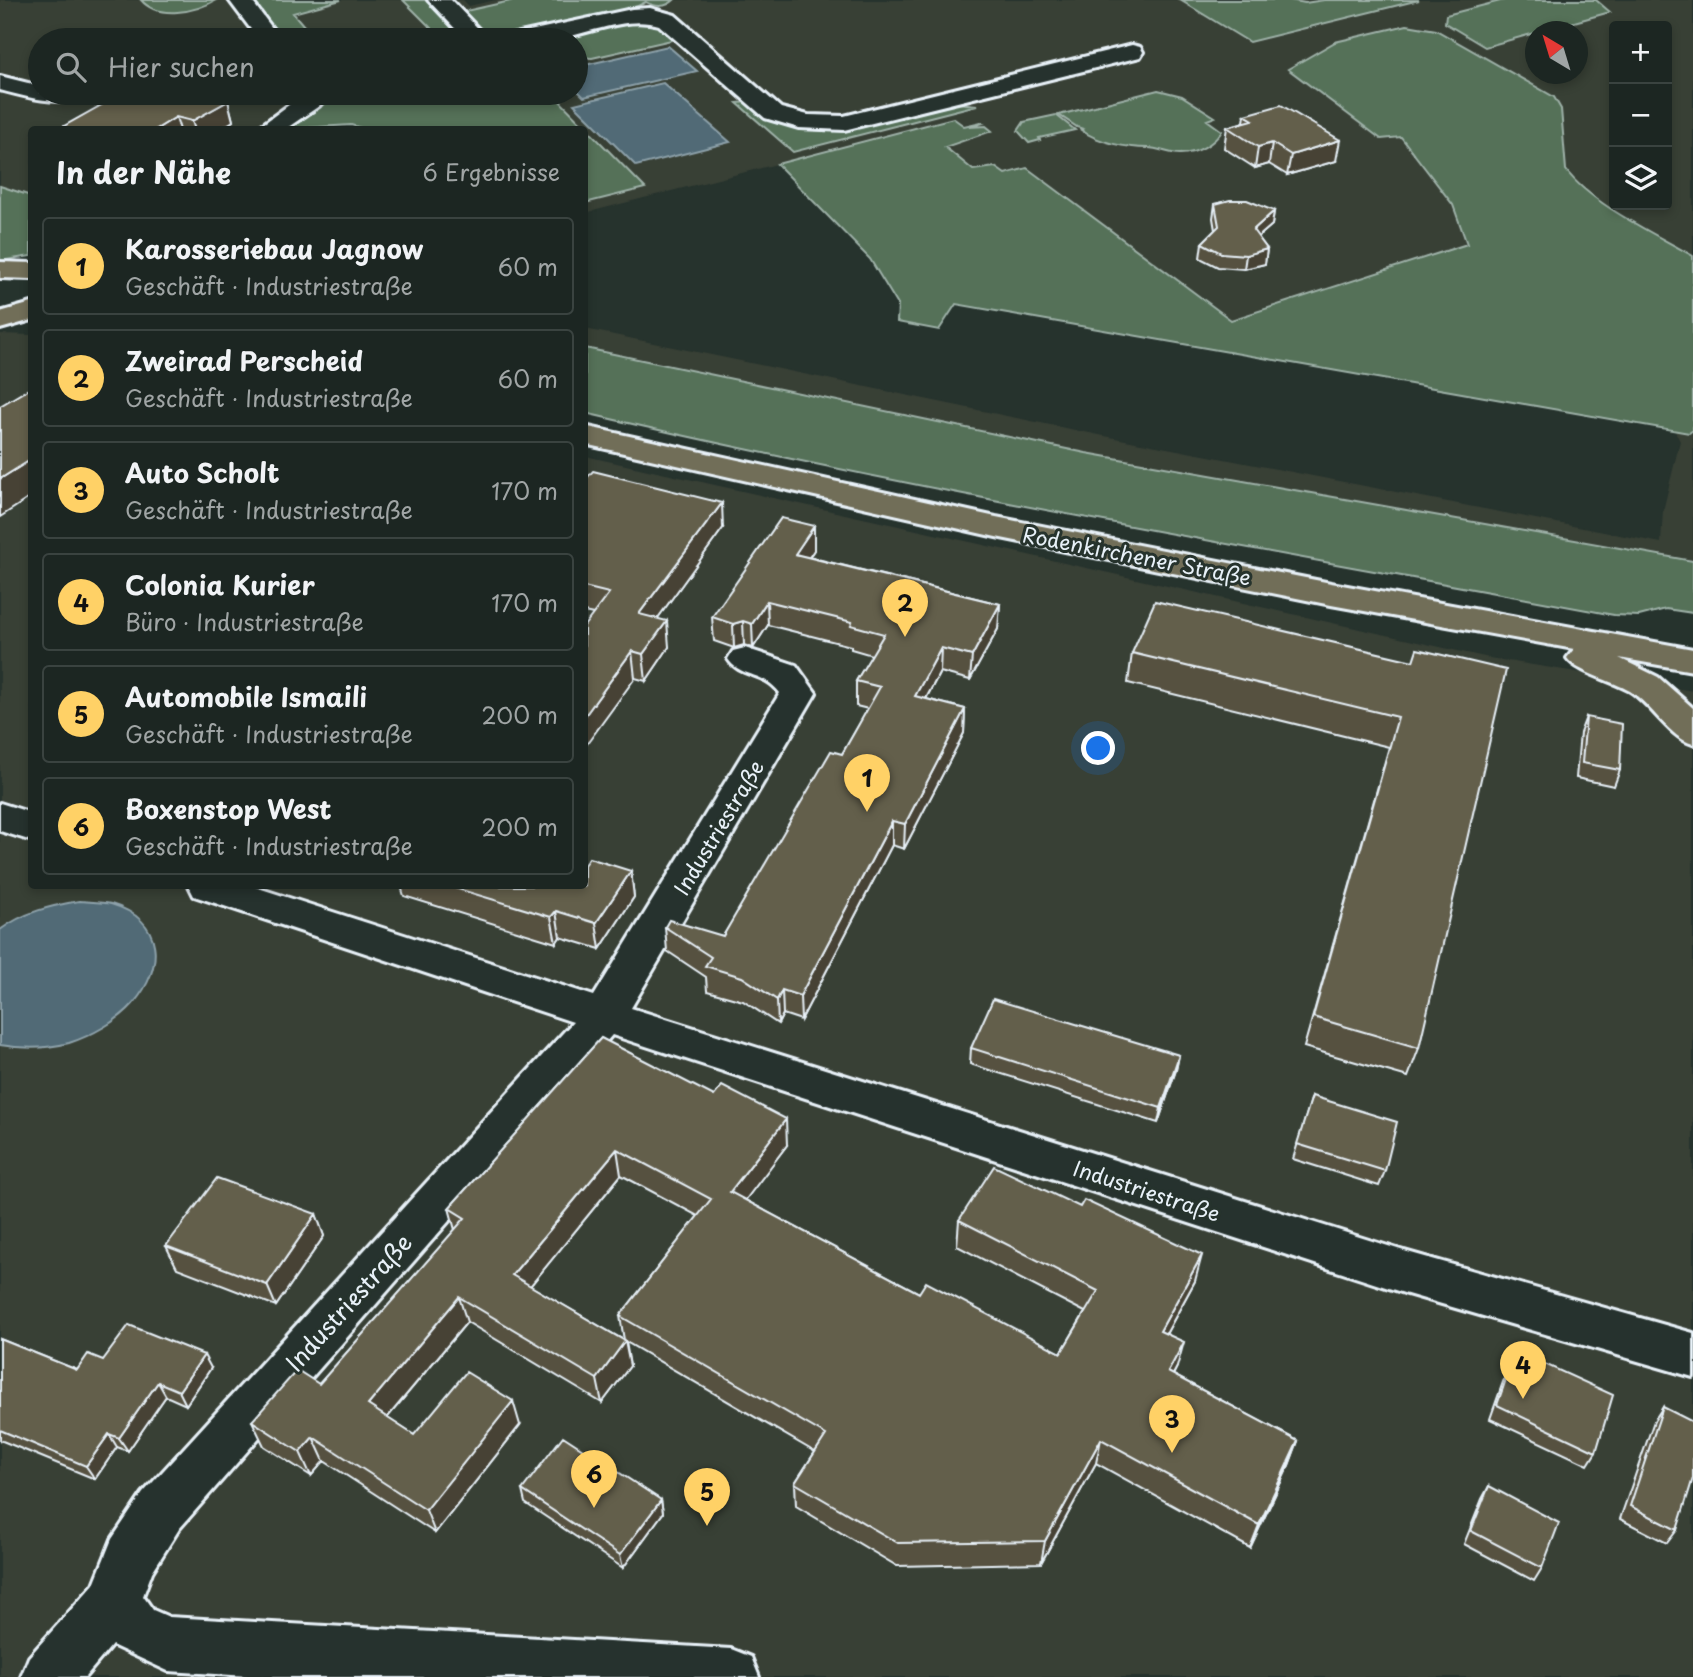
<!DOCTYPE html>
<html lang="de">
<meta charset="utf-8">
<style>
body{margin:0;font-family:"Playpen Sans",sans-serif;background:#252e2a;color:#f1f3f6}
.controls{position:absolute;right:21px;top:21px;display:grid;overflow:hidden;border-radius:7px;box-shadow:0 4px 10px #0003}
.controls button{width:63px;height:63px;display:grid;place-items:center;padding:0;border:0;border-bottom:2px solid #3a4340;background:#1c2622;color:#f1f3f6;font:35px sans-serif}
.compass{position:absolute;left:1525px;top:21px;width:63px;height:63px;border-radius:50%;background:#1c2622;box-shadow:0 4px 10px #0003;rotate:322deg}
.you{position:absolute;left:1099px;top:749px;width:24px;height:24px;margin:-18px;border:5px solid #fff;border-radius:50%;background:#1a73e8;box-shadow:0 0 0 10px #1a73e833}
.badge{display:grid;place-items:center;width:46px;height:46px;border-radius:50%;background:#ffd166;color:#111;font-size:23px;font-weight:700}
.pin{position:absolute;translate:-50% -58px;filter:drop-shadow(0 2px 4px #0008)}
.pin::after{content:'';position:absolute;top:37px;width:24px;height:21px;background:inherit;clip-path:polygon(0 0,100% 0,50% 100%)}
.list{margin:0;padding:0;list-style:none}
h2{display:flex;justify-content:space-between;align-items:center;height:91px;margin:0;padding:0 28px;font-size:30px}
h2 small{font-size:23px;font-weight:400;color:#a0a5a5}
.list li{display:grid;grid-template-columns:46px 1fr auto;gap:21px;align-items:center;box-sizing:border-box;height:98px;margin:0 14px 14px;padding:0 14px;border:2px solid #3a4340;border-radius:7px}
.list b{display:block;font-size:26px;white-space:nowrap}
.list p{margin:0;font-size:23px;white-space:nowrap;color:#a0a5a5}
.list em{font-size:23px;font-style:normal;color:#a0a5a5}
.icon{flex:none;width:38px;height:38px;fill:none;stroke:currentColor;stroke-width:2;stroke-linecap:round;stroke-linejoin:round}
.map{position:relative;flex:none;width:1693px;height:1677px;overflow:hidden}
.search{position:absolute;background:#1c2622;box-shadow:0 4px 10px #0003;left:28px;top:28px;width:560px;height:77px;display:flex;align-items:center;gap:18px;box-sizing:border-box;padding:0 24px;border-radius:38px;color:#a0a5a5;font-size:26px}
.panel{position:absolute;background:#1c2622;box-shadow:0 4px 10px #0003;left:28px;top:126px;width:560px;height:763px;border-radius:7px}
.map>svg:first-child{display:block}
</style>
<div class="map">
<svg width="1693" height="1677" viewBox="0 0 1693 1677">
<rect width="100%" height="100%" fill="#26332d"/>
<filter id="ink" filterUnits="userSpaceOnUse"><feTurbulence type="fractalNoise" baseFrequency=".0143" numOctaves="2"/><feDisplacementMap in="SourceGraphic" scale="14" xChannelSelector="R" yChannelSelector="G"/><feConvolveMatrix kernelMatrix="1 2 1 2 8 2 1 2 1" color-interpolation-filters="sRGB"/></filter>
<g filter="url(#ink)">
<path fill="#394036" fill-rule="evenodd" d="M0,0h463l6,6 27,-6h1197v561l-607,-108 -501,-105v-19l514,106 562,108 2,-32 17,-70 -5,-10 -719,-127 -17,26 -42,-8 1,-17 -28,-46 -93,-95 -192,49v-10l59,-15 -92,-95h24v-53h-536v53h468l-177,13 -38,23 -261,1 -1,66 -31,-10zM1614,26h53v179h-53zM1536,32h42v42h-42z
M0,334l31,1 1,551h552l1,-430 904,202 204,33v986h-1693z"/>
<path fill="#547159" stroke="#9eb1a8" stroke-width="2" d="M141,0h75c-20,12 -58,20 -75,0z
M248,0h93l-48,13 23,27h-35z
M403,0h27l34,35 -1,5h-20z
M515,0h159c-8,8 -19,7 -28,2 -38,20 -119,36 -162,33l-23,-23z
M1180,0h110l15,3 19,-3h95l-170,42z
M1504,0h92l14,12 -125,35 -40,-24 1,-8z
M629,21l33,6 14,12 -84,19 -16,-1v-17h-31z
M1407,25l29,5 118,67 7,12 5,61c25,34 89,64 127,86v174l-4,3 -733,-129 -17,26 -42,-8 1,-17 -28,-46 -93,-95 176,-46 11,8 17,-4 2,1 -14,4 17,-1 6,5 -47,16 28,23 22,-3 10,7 22,-6 204,152 236,-76 -14,-39 -52,-68 -20,2 -93,-70 47,-27z
M1158,90l24,6 33,21 -8,3 15,11c-8,13 -26,23 -42,23 -11,0 -21,-6 -32,-6 -21,0 -49,-5 -67,-18l2,-1 -6,-2 -18,-12z
M337,93h215l93,95 -60,15 -1,-73h-216l-17,-5 -66,4z
M748,102l39,24 40,4 120,-28 30,3 -184,47 -56,-49z
M1056,115l19,15 -36,8 1,2 -11,3 -11,-12 6,-9z
M0,186l31,10v60l-31,5z
M585,348l501,105 607,108v52l-27,-4 -27,7 -25,-1c-344,-64 -689,-122 -1029,-202z"/>
<path fill="#516b76" stroke="#8da1aa" stroke-width="2" d="M668,46l29,25 -113,26 -8,-8v-22z
M663,83l67,59 -94,24 -62,-62z
M79,901c11,1 22,1 32,3 54,16 54,63 22,100 -15,17 -42,32 -64,39 -23,6 -46,6 -69,2v-115c24,-18 50,-24 79,-29z"/>
<g fill="none" stroke-linecap="round" stroke-linejoin="round">
<defs>
<path id="minor" d="M229,0h22l30,40h-22z
M428,0h23l38,40h-23z
M650,8l25,7 106,93 27,7 36,1 288,-71 8,2 3,5 -3,5 -296,73 -45,-2 -34,-10 -106,-93c-33,-10 -73,10 -107,15 -14,2 -30,1 -43,0l3,-5 8,-2 112,-24z
M0,76l40,10v7h44l-4,5c-27,7 -54,-1 -80,-8z
M305,93h25l-11,13 -35,24h-29z
M745,648l51,17 20,28 -185,315 773,243 289,82v44l-289,-84 -792,-258 -433,494 -27,43 -9,24 10,14 16,7 562,32 20,8 8,20h-495l-96,-6 -56,-26 -27,32h-64l8,-20 65,-73 18,-45 31,-46 430,-471 -379,-126 -5,-10h63l342,110 186,-303c-16,-22 -40,-15 -52,-34l5,-8z
M0,803l32,10v28l-32,-10z"/>
<path id="major" d="M0,262l32,1v16l-32,-1z
M32,303v17l-32,9v-17z
M584,426l412,91 335,66 362,66v22l-74,-13 39,19 35,31v36c-23,-6 -41,-39 -63,-53 -17,-10 -54,-19 -63,-33l7,-9 -243,-44 -335,-68 -412,-93z"/>
</defs>
<use href="#minor" stroke="#e8f1f8" stroke-width="6"/>
<use href="#major" stroke="#e8f1f8" stroke-width="6"/>
<use href="#minor" fill="#26332d" fill-rule="evenodd"/>
<use href="#major" fill="#716e59" fill-rule="evenodd"/>
</g>
<path fill="#565141" stroke="#e8f1f8" stroke-width="2" fill-rule="evenodd" d="M228,101l5,20 -14,9h-162z
M1245,115l91,46 -49,14 -18,-11 -14,4 -31,-20 3,-21 17,-5z
M1215,204l59,7 -2,14 -14,12 9,12 -2,15 -21,5 -26,-2 -18,-9 2,-15 13,-13 -2,-12z
M584,481l139,47 -66,91 12,28 -23,34 -11,-3 -42,-64 -9,-2z
M814,526v24l-5,7 191,47 -2,25 -28,51 -30,-8 -14,27 39,10 -1,24 -60,116 -12,-4 -91,175 -18,-6 -5,10 -35,-23 -36,-10 -1,-14 -39,-26 -2,-24 58,9 119,-182 26,-45 -12,-3v-25l16,-26 -21,-6v-3l-83,-21 -15,23 -9,-3 -10,3 -20,-7 -2,-24z
M1132,653l281,8 6,387 -11,29 -104,-30 85,-300 -261,-64z
M1586,717l34,53 -6,16 -38,-8 4,-45z
M631,871l3,26 -34,52 -40,-12 -4,6 -152,-47 -3,-10h183z
M601,1038l186,107 -42,55 174,93 142,60 24,-41 -128,-66 2,-26 236,61 -29,53 11,33 -4,8 125,66 -9,24 -39,83 -154,-85 -55,100 -144,3 -101,-60 -1,-23 20,-31 -189,-110 4,24 -28,37 -135,-81 -80,96 27,17 106,-10 -85,108 -111,-72 -13,15 -47,-30 -12,-25 67,-37 136,-154 -6,-22zM621,1175l77,41 -78,100 4,24 -94,-54z
M971,1048l208,7 -3,15 -18,53 -188,-59z
M1312,1096l73,75 -6,15 -86,-27z
M316,1214l8,22 -48,70 -99,-38 -11,-22z
M0,1339l77,31 26,-10 108,8 -25,37 -20,-9 -38,55 -11,-4 -22,32 -95,-39z
M1516,1351l80,101 -8,13 -98,-46 19,-54z
M1663,1407l14,123 -10,13 -47,-24 34,-98z
M1489,1486l53,82 -8,13 -70,-37 18,-45z
M522,1490l139,10 2,13 -40,55 -98,-65z"/>
<path fill="#464235" stroke="#e8f1f8" stroke-width="2" d="M228,101l5,20 -14,9h-24l-3,-9z
M176,117l4,13h-25z
M1340,140l-4,21 -49,14 4,-20z
M1272,143l-3,21 -14,4 3,-21z
M1274,211l-2,14 -22,19 3,-14z
M1267,249l-2,15 -21,5 2,-14z
M32,459v37l-32,21v-38z
M722,503l1,25 -81,112 -3,-26z
M814,526v24l-19,28v-24z
M767,601l1,24 -15,23 -1,-24z
M1000,604l-2,25 -28,51 2,-24z
M667,621l2,26 -23,34 -3,-27z
M743,621l1,24 -10,3 -1,-24z
M941,648l-1,24 -26,49 1,-25z
M632,651l3,27 -51,70v-31z
M965,709l-1,24 -60,116 1,-25z
M892,821v24l-91,175 -1,-24z
M631,871l3,26 -34,52 -4,-26z
M556,911l4,26 -4,6 -5,-26z
M782,990l1,24 -5,10 -1,-24z
M1179,1055l-3,15 -18,53 3,-15z
M786,1119l1,26 -55,73 -2,-26z
M617,1149l4,26 -103,126 -6,-26z
M316,1214l8,22 -48,70 -9,-21z
M1202,1255l-7,26 -41,75 6,-25z
M459,1297l8,25 -90,108 -9,-25z
M625,1341l5,25 -28,37 -5,-24z
M1184,1342l-7,25 -16,30 7,-25z
M204,1355l7,13 -25,37 -7,-14z
M158,1382l8,14 -38,55 -9,-13z
M513,1401l7,24 -85,108 -9,-23z
M109,1434l8,13 -22,32 -9,-13z
M313,1437l11,24 -13,15 -11,-24z
M1101,1439l-5,24 -55,100 4,-22z
M1298,1441l-9,24 -39,83 9,-23z
M661,1500l2,13 -40,55 -3,-13z"/>
<path fill="#645e4c" stroke="#e8f1f8" stroke-width="2" d="M123,93h75l30,8 -36,20 -16,-4 -21,13h-98z
M1281,105l59,35 -49,15 -19,-12 -14,4 -31,-20 26,-7 -8,-5z
M1230,200h17l27,11 -21,19 14,19 -21,6 -25,-2 -19,-10 17,-17 -4,-22z
M32,387v72l-32,20v-73z
M593,471l129,32 -83,111 28,7 -24,33 -11,-3 -48,66v-91l25,-33 -25,-6v-106z
M781,518l33,8 -19,28 205,50 -28,52 -31,-8 -26,48 50,13 -60,115 -13,-3 -92,175 -18,-6 -5,10 -35,-23 -37,-11 6,-9 -46,-30 4,-7 54,16 108,-185 11,3 38,-67 -24,-6 28,-47 -33,-9 1,-3 -85,-21 -15,23 -9,-3 -10,3 -21,-7z
M1155,601l258,60 4,-12 89,21 -87,378 -106,-31 85,-300 -266,-64z
M1586,717l36,7 -2,46 -38,-7z
M589,858l42,13 -35,52 -40,-12 -5,6 -103,-31h136v-21z
M993,999l186,56 -18,53 -190,-60z
M601,1038l113,58 8,-10 64,33 -56,73 189,101 7,-11 135,71 37,-62 -139,-71 35,-54 86,41 4,-7 118,55 -42,76 24,11 -16,30 130,69 -39,84 -158,-86 -56,102 -147,2 -103,-60 31,-48 -206,-119 91,-117 -94,-50 -105,126 113,66 -28,38 -138,-82 -91,108 46,30 52,-63 47,29 -87,109 -113,-73 -13,15 -48,-31 45,-51 22,14 146,-166 -16,-10z
M1312,1096l85,26 -12,49 -88,-27z
M217,1178l99,36 -49,71 -101,-39z
M129,1325l75,30 -25,36 -21,-9 -39,56 -10,-4 -23,32 -86,-36v-91l77,31 11,-16 15,6z
M1516,1351l97,44 -17,57 -99,-47z
M1663,1407l30,15v56l-16,52 -47,-24z
M563,1436l98,64 -41,55 -98,-65z
M1489,1486l70,37 -17,45 -71,-37z"/>
</g>
<g text-anchor="middle" dominant-baseline="central" stroke-width="6" stroke-linejoin="round" paint-order="stroke">
<g font-size="21" fill="#e8f1f8" stroke="#26332d">
<text transform="translate(1137 555) rotate(11)">Rodenkirchener Straße</text>
<text transform="translate(718 827) rotate(-59)">Industriestraße</text>
<text transform="translate(1147 1190) rotate(18)">Industriestraße</text>
</g>
<g font-size="24" fill="#e8f1f8" stroke="#26332d">
<text transform="translate(348 1302) rotate(-48)">Industriestraße</text>
</g>
</g>
</svg>
<div class="controls">
<button>+</button>
<button>−</button>
<button><svg class="icon" aria-label="layers" viewBox="0 0 24 24"><path d="M12 4l9 5-9 5-9-5zM3 14l9 5 9-5"/></svg></button>
</div>
<svg class="compass" viewBox="-18 -18 36 36"><path d="M0-13l5 13h-10z" fill="#e53935"/><path d="M0 13l5-13h-10z" fill="#a0a5a5"/></svg>
<div class="you"></div>
<div class="pin badge" style="left:867px;top:812px">1</div>
<div class="pin badge" style="left:905px;top:637px">2</div>
<div class="pin badge" style="left:1172px;top:1453px">3</div>
<div class="pin badge" style="left:1523px;top:1399px">4</div>
<div class="pin badge" style="left:707px;top:1526px">5</div>
<div class="pin badge" style="left:594px;top:1508px">6</div>
<div class="search"><svg class="icon" aria-label="search" viewBox="0 0 24 24"><circle cx="10" cy="10" r="6"/><path d="M15 15l6 6"/></svg>Hier suchen</div>
<section class="panel">
<h2>In der Nähe<small>6 Ergebnisse</small></h2>
<ul class="list">
<li><span class="badge">1</span><div><b>Karosseriebau Jagnow</b><p>Geschäft · Industriestraße</p></div><em>60 m</em></li>
<li><span class="badge">2</span><div><b>Zweirad Perscheid</b><p>Geschäft · Industriestraße</p></div><em>60 m</em></li>
<li><span class="badge">3</span><div><b>Auto Scholt</b><p>Geschäft · Industriestraße</p></div><em>170 m</em></li>
<li><span class="badge">4</span><div><b>Colonia Kurier</b><p>Büro · Industriestraße</p></div><em>170 m</em></li>
<li><span class="badge">5</span><div><b>Automobile Ismaili</b><p>Geschäft · Industriestraße</p></div><em>200 m</em></li>
<li><span class="badge">6</span><div><b>Boxenstop West</b><p>Geschäft · Industriestraße</p></div><em>200 m</em></li>
</ul>
</section>
</div>
